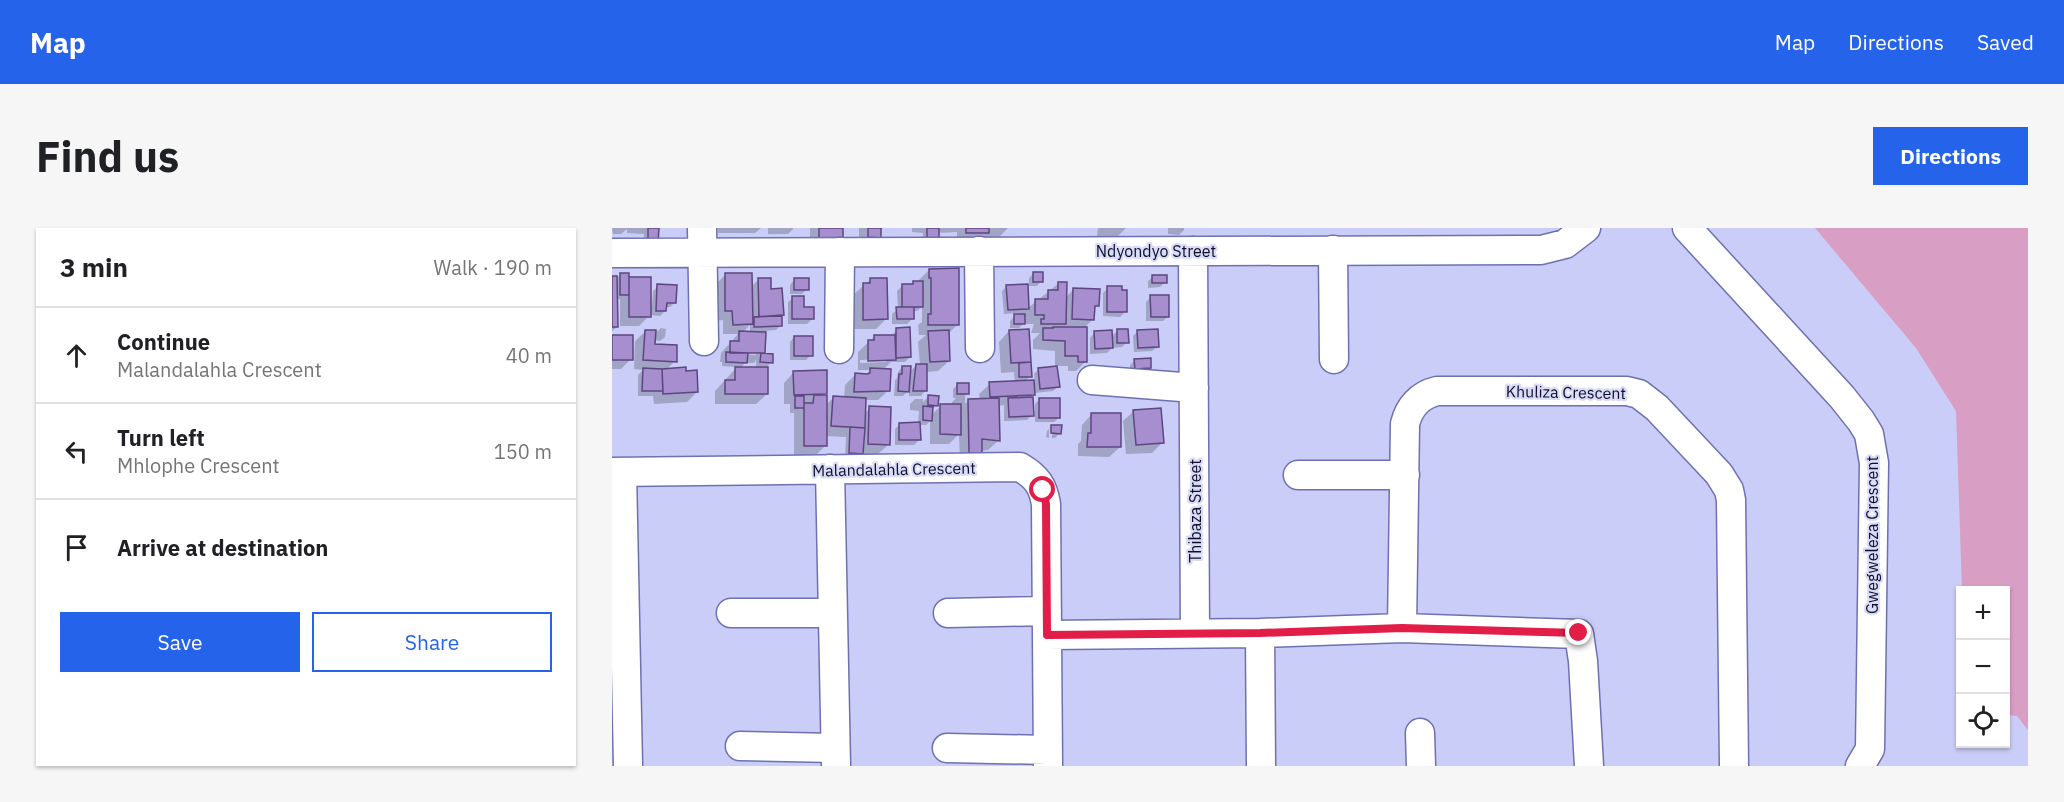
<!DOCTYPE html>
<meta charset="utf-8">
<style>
body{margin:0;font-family:"IBM Plex Sans",sans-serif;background:#f6f6f6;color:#202124}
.controls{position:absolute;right:18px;bottom:18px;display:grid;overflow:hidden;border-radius:0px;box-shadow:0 2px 4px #0004}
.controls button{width:54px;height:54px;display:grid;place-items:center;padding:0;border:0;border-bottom:2px solid #e0e0e0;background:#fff;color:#202124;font:30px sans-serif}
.stop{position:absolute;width:18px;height:18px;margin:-14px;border:4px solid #e11d48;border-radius:50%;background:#fff}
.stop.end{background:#e11d48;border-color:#fff;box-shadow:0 2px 6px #0008}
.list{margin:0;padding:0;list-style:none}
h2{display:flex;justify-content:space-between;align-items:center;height:78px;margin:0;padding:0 24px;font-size:26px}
h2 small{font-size:20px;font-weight:400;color:#757577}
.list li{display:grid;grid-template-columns:39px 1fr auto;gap:18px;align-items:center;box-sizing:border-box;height:96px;padding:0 24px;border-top:2px solid #e0e0e0}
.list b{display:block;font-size:22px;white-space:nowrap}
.list p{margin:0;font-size:20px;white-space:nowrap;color:#757577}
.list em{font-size:20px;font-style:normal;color:#757577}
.actions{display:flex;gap:12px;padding:18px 24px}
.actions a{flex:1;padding:14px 0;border:2px solid #2563eb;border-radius:0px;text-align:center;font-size:21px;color:#2563eb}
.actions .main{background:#2563eb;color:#fff}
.icon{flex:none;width:33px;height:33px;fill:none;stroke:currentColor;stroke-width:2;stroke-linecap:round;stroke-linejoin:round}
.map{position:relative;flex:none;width:1416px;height:538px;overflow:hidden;border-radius:0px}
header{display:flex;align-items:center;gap:36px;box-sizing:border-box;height:84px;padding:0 30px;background:#2563eb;color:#fff}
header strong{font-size:28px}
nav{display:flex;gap:33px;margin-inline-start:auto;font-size:21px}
.intro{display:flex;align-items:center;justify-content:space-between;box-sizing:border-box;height:144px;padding:0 36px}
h1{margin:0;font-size:42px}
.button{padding:15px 27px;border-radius:0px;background:#2563eb;color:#fff;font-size:21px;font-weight:700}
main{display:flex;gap:36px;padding:0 36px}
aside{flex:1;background:#fff;border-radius:0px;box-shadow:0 2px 4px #0004}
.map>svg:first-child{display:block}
</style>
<header>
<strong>Map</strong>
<nav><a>Map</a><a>Directions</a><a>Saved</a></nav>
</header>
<div class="intro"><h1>Find us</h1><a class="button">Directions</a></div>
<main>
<aside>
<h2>3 min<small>Walk · 190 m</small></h2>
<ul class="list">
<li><svg class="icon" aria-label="ahead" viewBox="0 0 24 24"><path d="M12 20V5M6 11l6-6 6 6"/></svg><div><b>Continue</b><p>Malandalahla Crescent</p></div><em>40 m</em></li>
<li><svg class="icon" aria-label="left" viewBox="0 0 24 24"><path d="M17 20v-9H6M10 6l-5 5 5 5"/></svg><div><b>Turn left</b><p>Mhlophe Crescent</p></div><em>150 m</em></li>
<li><svg class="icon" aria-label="arrive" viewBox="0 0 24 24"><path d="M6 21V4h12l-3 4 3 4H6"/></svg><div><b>Arrive at destination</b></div></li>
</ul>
<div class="actions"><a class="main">Save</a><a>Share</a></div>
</aside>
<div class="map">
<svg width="1416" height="538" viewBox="0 0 1416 538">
<rect width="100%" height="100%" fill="#cacdf7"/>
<path fill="#d99ec3" d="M1203,0h213v502l-11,-14 -11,-1v-125h-44l-6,-179 -40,-63z"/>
<path fill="#0003" fill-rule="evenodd" d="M0,0h45l-14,19 1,-13 -17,-1v-4l-6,5h-8z
M106,0h43l-6,5h-37z
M156,0h25v1l-5,5h-20z
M198,0h31l-31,22z
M247,0h24l-3,3v6l-10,10h-11z
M297,0h99l-10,10 -41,4v-10l-20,1 -15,12 1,-12 -11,-1v-4z
M486,0h50h-22l-9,9 -20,-1z
M556,0h16v2l-5,5 -11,-1z
M317,42l29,54 -11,11 2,26 -11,10 -12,1 -1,19 -4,5h-12v-6l-6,6h-9l1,-16 2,-2 1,-6 4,-5 7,6 7,-8h4l-2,-23 8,-7h-7l-1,-10 4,-3v-15l-5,4h-5v8l-5,5h-15v-10l6,-5 -1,-18 5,-5 17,-3v-3z
M422,45l7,8 -4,5h-10l1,22 31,-25 6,15 8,-8 24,15 -4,5v9l-7,7v35l-10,10h-8v-5h-12l2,20 -5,5 -19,2 -5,6 3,16 -5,5 -23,1v-16l-6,1 1,34 -11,10 -8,1 -10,11h-10l-1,-28 -10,10h-19v-23l-4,4h-7v15l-5,5h-19v-16l5,-5h18l1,-13 -9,-1v-6l5,-5h8v3l6,-6 7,9 -4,5 -1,5 10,-9h11v-4l4,-4h-3v-9l4,-4 11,8 -3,3v8l3,-4h12l-1,-6 11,-10 25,-1 -1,-11 -13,1 -2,-31 10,-11 18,-1 4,46 -7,6h11l-1,-8 5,-5 16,-2v-16l-22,-2v-9l7,-7h-9l3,-9h-8v-3l-7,7h-9v-7l8,-8 -14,1 -2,-23 5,-5 22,-1v-7z
M9,46l7,4 22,27h2l1,-14 5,-5 17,16 -5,5h-5v4l-5,5 -10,-1 -11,11h-19v-27h-4l1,28 -5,4v-54l3,3z
M113,47l26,12 7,-7 12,10 11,26v9l-5,5 -12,1v22l-2,2 9,7 -4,5v27l-11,10h-41v-13l22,-24 -15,-1v-4h-2l1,-9 17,-19h-15v-14l-8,1v-36zM138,97v8l-7,-1zM144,124v3l-16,-1zM144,132v9h-16l5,-6h9z
M541,49l12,5 -5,5 -12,1v-7z
M259,51l15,40 -10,10h-22l-1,-34z
M182,52l13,9 -5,5h-12v-9z
M496,60l17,24 -5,5 -17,-1v-23z
M539,69l17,19 -5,5h-17v-19z
M181,70l19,21 -5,5h-19v-22z
M49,100l5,1 -1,8 -5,4 -7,-1v6l22,15 -9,9 31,22 -10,10 -33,2 -1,-8h-15v-21l5,-5 -9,-1 1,-28 11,-10 8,3z
M285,101l13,28 -5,5h-14l-8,8 6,20 -11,10h-13l-1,14 6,-6 19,36 -11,10h-16l-5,4h-12l1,-21 -21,-1v10l-10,10h-21v-43h-4v-9h-6v-21l10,-11 31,21 -3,4 3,9 8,-8h11l1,-13 10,-10h10l6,-5h-13v-18l17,-16h17zM274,131v3l-26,1v-3z
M505,103l10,11 -5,5 -10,1 -5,5 -17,1v-16l4,-5 17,4z
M526,103l19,16 -5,4 -18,1 -1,-16z
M0,108l19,23 -10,10h-9z
M182,109l17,18 -5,5h-16v-18z
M523,132l15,8 -5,4 -15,1v-8z
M428,171l19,19 -5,4h-19v-18z
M522,183l29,31 -11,11 -26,1 -3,-33z
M480,186l28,33 -11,10 -31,-1v-12l3,-3 1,-16z
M440,198l8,7 -5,5h-3v-9h-3v9l-3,-1 1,-6z"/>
<path fill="#a68ecf" stroke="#5d4580" stroke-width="1.5" d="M36,0h11l-1,15 -10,-1z
M207,0h24v13l-24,-1z
M256,0h13v10l-13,-1z
M315,0h12v13h-12z
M354,0h23v5h-23z
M347,40v57h-31v-11h3v-36h-2v-9z
M421,44h10v10h-10z
M8,45h9v22h-9z
M113,45h27l1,51 -20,1 -1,-14h-7z
M540,47h15v8h-15z
M0,48h5l1,51h-6z
M17,49h22v40h-22z
M146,50h13v11l11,-1 2,27 -25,2z
M182,50h15v12h-15z
M258,50h17l1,41 -25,1v-37h7z
M301,53h10v26h-21v-23h11z
M446,54h9l-1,42h-25v-5h3v-4h-9v-16h13v-9h10z
M45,56l20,1 -1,18h-9l-1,8h-10z
M416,56l1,25 -21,1 -2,-25z
M495,58h15v4h5v22h-20z
M461,60l27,1 -1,17h-4l-1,14 -22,-1z
M538,67h19v22h-18z
M180,68h12v11h10v12h-22z
M284,79h18v12h-17z
M402,86h11v10h-11z
M170,87v11l-28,1v-10z
M298,99l1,30 -15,1v-30z
M441,99h34v35h-9v-6h-13v-15l-22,-1v-12h10z
M417,101l2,33 -20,1 -2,-33z
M505,101h11l1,14h-12z
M546,101l1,18 -21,1 -1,-18z
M33,102h11l-1,14 22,1v17l-34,-2z
M337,102l1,31 -20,1 -2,-31z
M500,102l1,18 -18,1 -1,-18z
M127,103l27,1 -1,21h-35v-12h9z
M0,107h21v25h-21z
M262,107h21l1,25 -28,1v-21h6z
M182,108h19v20h-19z
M114,124l22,1 -1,10 -21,-1z
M149,125l12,1v9l-13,-1z
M539,130v10l-16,1 -1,-10z
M419,134l1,15h-13v-14z
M304,136h11v27h-14z
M290,138h9l-2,26 -11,-1 1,-17h3z
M445,138l3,21 -20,2 -2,-21z
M74,139v4l11,-1 1,22 -35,2 -1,-25z
M123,139h33v27h-43v-14h10z
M31,140l19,1 1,22h-21z
M258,140l21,1 -1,22 -36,1 1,-19 12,1 3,-1z
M215,142v24l-33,1 -1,-24z
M422,152l1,15 -45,2 -1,-15z
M345,155h12v11h-12z
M202,167h13v51h-23v-43h9z
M316,167l11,1 -1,10 -10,-1z
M183,168h9v12h-9z
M221,168l33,2 -1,30 -34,-2z
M421,169l1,19 -25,1 -1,-19z
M387,170l1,43 -18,-2v14h-13l-1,-54z
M427,170h21v20h-21z
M328,176h21v31l-21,-1z
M257,178l22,1 -1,38 -22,-1z
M311,178l10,1 -1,14 -9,-1z
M549,180l3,35 -28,2 -3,-35z
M479,185h30v34h-34l1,-14h3z
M308,194l1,18h-22v-17z
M439,197h11l-1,9 -10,-1z
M238,199l15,1 -2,26 -14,-1z"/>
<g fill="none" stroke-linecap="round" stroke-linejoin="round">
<defs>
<path id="minor" d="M90,0l2,113
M1075,0l155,169 19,24 8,13 5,29 -4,286 -10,17
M721,22l1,109
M367,23l1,97
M581,23l2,382
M0,25l929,-3 24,-6 21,-16
M227,121l1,-97
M480,152l102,8
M218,241l6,297
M0,244l408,-5c17,10 23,19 26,37l2,262
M10,244l6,294
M686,247h107
M119,385h102
M336,385l99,-2
M790,400l3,-204c4,-17 15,-29 32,-33h190l12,3 18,14 62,66 10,16 2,10 3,266
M648,405l1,133
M435,407l213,-2 142,-5 177,6 4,27 6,105
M808,505l1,33
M128,518l95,2
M335,520l101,2"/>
</defs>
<use href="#minor" stroke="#6e71b0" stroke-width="31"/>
<use href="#minor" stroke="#fff" stroke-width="28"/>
</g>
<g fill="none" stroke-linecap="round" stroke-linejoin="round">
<path stroke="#e11d48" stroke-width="8" d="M431,262l3,14 1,131 213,-2 142,-5 177,5"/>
</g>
<g text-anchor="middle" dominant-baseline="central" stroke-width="4.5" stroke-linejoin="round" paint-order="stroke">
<g font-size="16" fill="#0f0f27" stroke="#d9dcf8">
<text x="544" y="23">Ndyondyo Street</text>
<text transform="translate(954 164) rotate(1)">Khuliza Crescent</text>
<text transform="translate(282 241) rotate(-1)">Malandalahla Crescent</text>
<text transform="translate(583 283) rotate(-90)">Thibaza Street</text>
<text transform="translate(1260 307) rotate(-90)">Gwegweleza Crescent</text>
</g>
</g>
</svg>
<div class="controls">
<button>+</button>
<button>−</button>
<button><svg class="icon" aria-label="locate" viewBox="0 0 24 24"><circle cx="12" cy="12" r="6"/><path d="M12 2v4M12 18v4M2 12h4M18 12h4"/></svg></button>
</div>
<div class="stop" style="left:431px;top:262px"></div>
<div class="stop end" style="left:967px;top:405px"></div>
</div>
</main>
